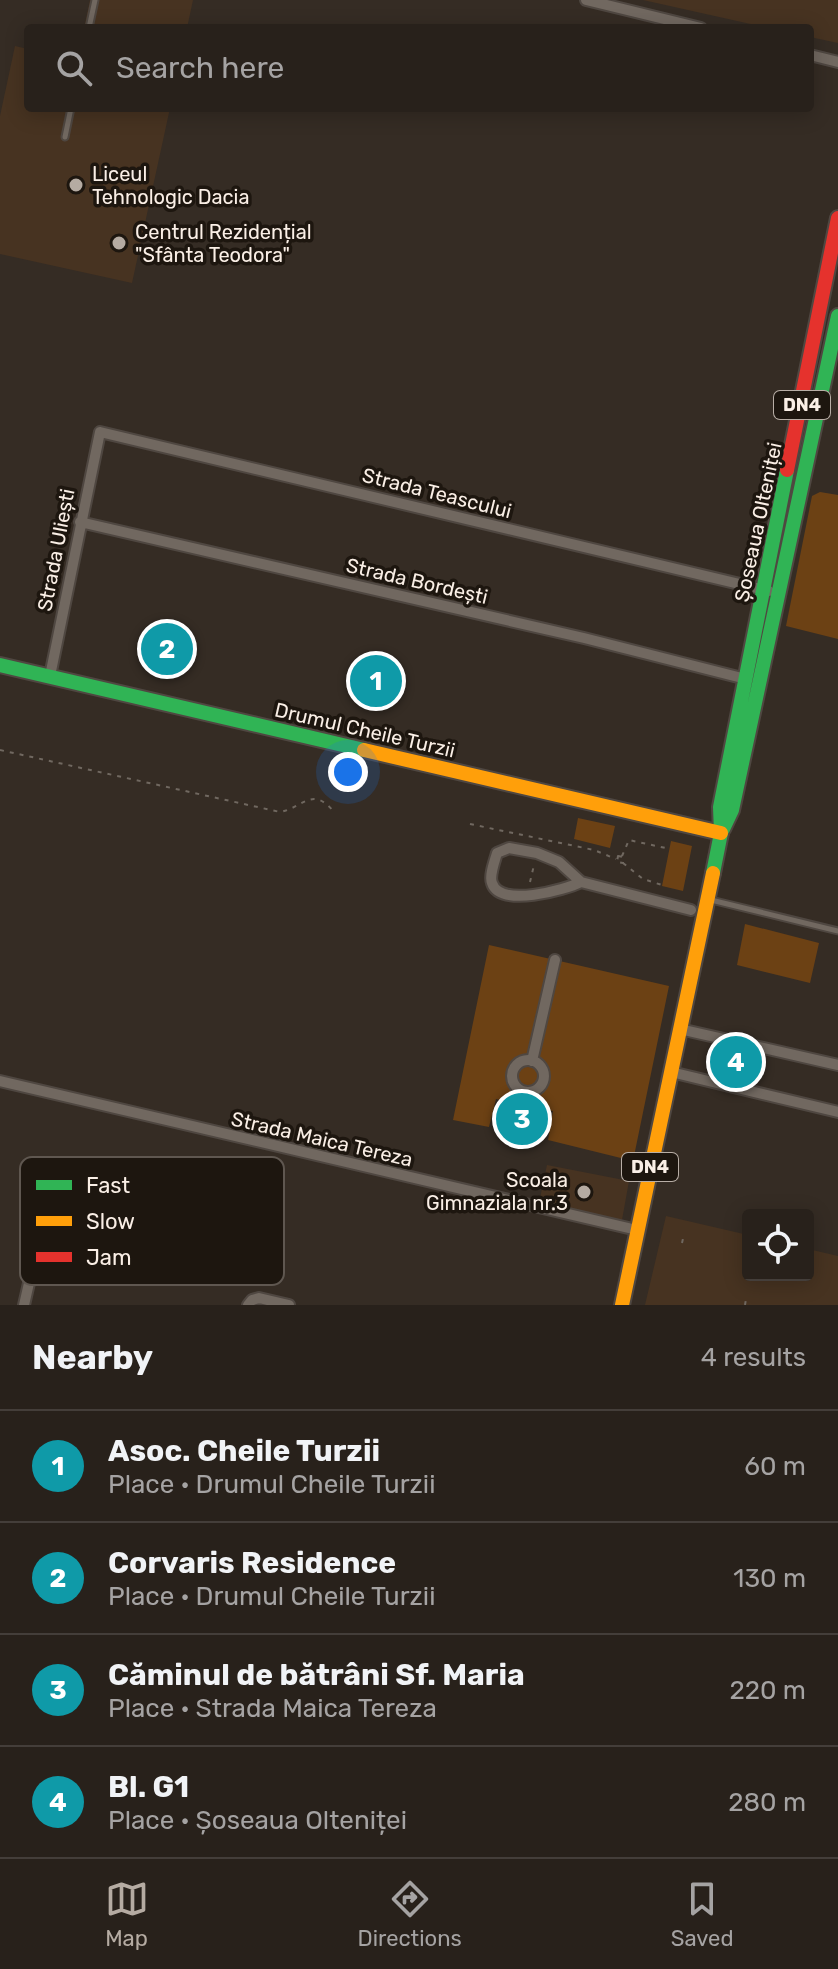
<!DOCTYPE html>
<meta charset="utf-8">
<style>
body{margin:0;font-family:Rubik,sans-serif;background:#342e28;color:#f1f3f6}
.controls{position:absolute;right:24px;bottom:24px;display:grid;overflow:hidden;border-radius:8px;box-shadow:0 4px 20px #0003}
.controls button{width:72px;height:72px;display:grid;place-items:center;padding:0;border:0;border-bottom:2px solid #443e3a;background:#28211b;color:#f1f3f6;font:40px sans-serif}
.you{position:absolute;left:348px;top:772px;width:28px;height:28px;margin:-20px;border:6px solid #fff;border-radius:50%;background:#1a73e8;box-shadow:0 0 0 12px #1a73e833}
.badge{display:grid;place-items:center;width:52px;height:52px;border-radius:50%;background:#b5aba2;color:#fff;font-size:26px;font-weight:700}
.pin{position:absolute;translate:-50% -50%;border:4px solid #fff;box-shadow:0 2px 8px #0006}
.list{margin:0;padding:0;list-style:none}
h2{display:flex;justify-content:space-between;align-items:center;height:104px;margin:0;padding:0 32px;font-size:34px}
h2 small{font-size:26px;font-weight:400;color:#a5a3a3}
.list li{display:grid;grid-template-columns:52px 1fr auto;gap:24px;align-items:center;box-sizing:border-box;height:112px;padding:0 32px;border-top:2px solid #443e3a}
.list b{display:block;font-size:30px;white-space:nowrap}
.list p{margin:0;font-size:26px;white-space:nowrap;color:#a5a3a3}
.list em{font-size:26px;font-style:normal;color:#a5a3a3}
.icon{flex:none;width:44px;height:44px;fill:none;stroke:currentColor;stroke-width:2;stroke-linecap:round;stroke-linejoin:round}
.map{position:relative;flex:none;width:838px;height:1305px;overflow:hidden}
.search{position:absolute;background:#28211b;box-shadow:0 4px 20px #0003;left:24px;right:24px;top:24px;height:88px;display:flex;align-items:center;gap:20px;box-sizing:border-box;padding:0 28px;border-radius:8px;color:#a5a3a3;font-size:30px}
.sheet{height:552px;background:#28211b}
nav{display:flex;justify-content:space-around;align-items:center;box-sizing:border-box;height:112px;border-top:2px solid #443e3a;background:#28211b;font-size:22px;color:#a5a3a3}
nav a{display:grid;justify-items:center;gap:4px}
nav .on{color:#b5aba2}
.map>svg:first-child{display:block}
</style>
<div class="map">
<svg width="838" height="1305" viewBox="0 0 838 1305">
<rect width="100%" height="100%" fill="#352c24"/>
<path fill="#473321" d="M90,0h103l-6,28h-103z
M643,0h195v43l-28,-6v-9h-41z
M15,46l13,3v59h142l-38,175 -132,-29v-138z
M547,1165l82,16 -7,39 -83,-17z
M666,1216l82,19v40h60v-26l30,7v49h-193z"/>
<path fill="#6c4114" d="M820,492l18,3v144l-52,-13 26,-130z
M578,818l37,8 -5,22 -36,-9z
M671,841l21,5 -9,45 -21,-5z
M745,924l74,19 -9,40 -73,-18z
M489,945l180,41 -36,175 -85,-21 5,-29 -57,-12 -7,28 -36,-7z"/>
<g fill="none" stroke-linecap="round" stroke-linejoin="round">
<defs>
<path id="lane" d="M89,28l6,-28
M65,137l6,-29
M711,900l127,31"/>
<path id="street" d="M586,0l115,28
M810,55l28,7
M80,522l504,116 162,41
M50,676l50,-244 669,159
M581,882c-16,8 -81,26 -89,1 -3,-7 3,-23 5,-30l12,-5 28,5 22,9 22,20 110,28
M680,1029l158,36
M512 1076a16 16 0 1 1 32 0a16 16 0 1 1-32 0Z
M532,1061l23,-101
M671,1072l167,40
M0,1081l637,149
M24,1305l5,-22 9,-9
M248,1305l4,-5 7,-2 30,7"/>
<path id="fast" d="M0,665l364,85
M723,829l9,-19 106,-494
M713,873l8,-40 -1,-26 67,-337"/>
<path id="slow" d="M364,750l357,83
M622,1305l91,-432"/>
<path id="jam" d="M787,470l51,-252"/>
</defs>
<use href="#lane" stroke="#4f4741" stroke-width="9"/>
<use href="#street" stroke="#4f4741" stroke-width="14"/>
<use href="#fast" stroke="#4f4741" stroke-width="18"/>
<use href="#slow" stroke="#4f4741" stroke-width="18"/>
<use href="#jam" stroke="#4f4741" stroke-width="18"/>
<path stroke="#706860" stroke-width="2" stroke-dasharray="4 6" stroke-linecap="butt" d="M0,750l280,62c23,-4 32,-27 54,0
M470,824l124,26 22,9
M618,856l5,1v6l-6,-1z
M622,856l7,-16 41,9
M623,863l20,16 19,6
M530,882l4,-17
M682,1243l2,-9
M745,1305l1,-6"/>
<use href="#lane" stroke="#716860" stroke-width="5"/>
<use href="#street" stroke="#716860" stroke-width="10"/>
<use href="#fast" stroke="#30b455" stroke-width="14"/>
<use href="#slow" stroke="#ff9f0a" stroke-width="14"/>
<use href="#jam" stroke="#e5322d" stroke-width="14"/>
</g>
<g fill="#b5aba2" stroke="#1d160f" stroke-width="3">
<circle cx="76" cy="185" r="8"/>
<circle cx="119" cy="243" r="8"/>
<circle cx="584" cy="1192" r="8"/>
</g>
<g text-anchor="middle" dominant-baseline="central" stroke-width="7" stroke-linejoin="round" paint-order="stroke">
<g fill="#1d160f" stroke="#b8aea6" stroke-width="2">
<rect x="774" y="391" width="56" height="28" rx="6"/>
<rect x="622" y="1153" width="56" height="28" rx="6"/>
</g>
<g font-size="18" font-weight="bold" fill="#faefe6">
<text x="802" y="405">DN4</text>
<text x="650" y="1167">DN4</text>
</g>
<g font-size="20" fill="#faefe6" stroke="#1d160f" text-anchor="start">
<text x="92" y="174">Liceul<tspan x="92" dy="23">Tehnologic Dacia</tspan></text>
<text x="135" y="232">Centrul Rezidențial<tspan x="135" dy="23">"Sfânta Teodora"</tspan></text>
<text x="568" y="1180" text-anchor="end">Scoala<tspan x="568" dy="23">Gimnaziala nr.3</tspan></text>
</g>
<g font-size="20" fill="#faefe6" stroke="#1d160f">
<text transform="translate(437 493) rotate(14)">Strada Teascului</text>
<text transform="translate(758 522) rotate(-78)">Șoseaua Olteniței</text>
<text transform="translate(56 550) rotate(-79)">Strada Uliești</text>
<text transform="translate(417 581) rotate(13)">Strada Bordești</text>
<text transform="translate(365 730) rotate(13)">Drumul Cheile Turzii</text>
<text transform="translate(322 1139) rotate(13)">Strada Maica Tereza</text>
</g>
</g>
<rect x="20" y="1157" width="264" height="128" rx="12" fill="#1d160f" stroke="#5f5750" stroke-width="2"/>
<rect x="36" y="1180" width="36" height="10" fill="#30b455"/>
<rect x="36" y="1216" width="36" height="10" fill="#ff9f0a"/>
<rect x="36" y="1252" width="36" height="10" fill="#e5322d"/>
<g font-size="22" fill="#faefe6">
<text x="86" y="1193">Fast</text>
<text x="86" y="1229">Slow</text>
<text x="86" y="1265">Jam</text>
</g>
</svg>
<div class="controls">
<button><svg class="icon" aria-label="locate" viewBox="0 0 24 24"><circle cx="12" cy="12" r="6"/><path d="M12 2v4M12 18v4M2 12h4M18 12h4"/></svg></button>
</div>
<div class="you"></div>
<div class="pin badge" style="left:376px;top:681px;background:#0f9aa8">1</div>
<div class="pin badge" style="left:167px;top:649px;background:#0f9aa8">2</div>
<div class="pin badge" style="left:522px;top:1119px;background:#0f9aa8">3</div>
<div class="pin badge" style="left:736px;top:1062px;background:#0f9aa8">4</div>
<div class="search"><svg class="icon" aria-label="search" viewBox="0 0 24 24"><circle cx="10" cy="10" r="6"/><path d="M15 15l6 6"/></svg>Search here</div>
</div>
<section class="sheet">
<h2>Nearby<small>4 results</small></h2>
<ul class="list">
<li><span class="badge" style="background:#0f9aa8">1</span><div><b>Asoc. Cheile Turzii</b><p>Place · Drumul Cheile Turzii</p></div><em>60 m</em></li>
<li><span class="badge" style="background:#0f9aa8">2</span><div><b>Corvaris Residence</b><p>Place · Drumul Cheile Turzii</p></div><em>130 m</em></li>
<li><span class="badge" style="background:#0f9aa8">3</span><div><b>Căminul de bătrâni Sf. Maria</b><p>Place · Strada Maica Tereza</p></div><em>220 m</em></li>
<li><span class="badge" style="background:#0f9aa8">4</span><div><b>Bl. G1</b><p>Place · Șoseaua Olteniței</p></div><em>280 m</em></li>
</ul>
</section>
<nav>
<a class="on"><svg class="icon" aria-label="map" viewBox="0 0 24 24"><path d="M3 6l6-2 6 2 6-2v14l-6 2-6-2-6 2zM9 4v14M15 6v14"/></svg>Map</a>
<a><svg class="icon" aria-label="directions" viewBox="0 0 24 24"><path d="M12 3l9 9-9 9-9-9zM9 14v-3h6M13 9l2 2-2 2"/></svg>Directions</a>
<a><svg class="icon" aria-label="saved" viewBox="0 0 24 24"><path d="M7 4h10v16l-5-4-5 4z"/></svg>Saved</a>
</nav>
